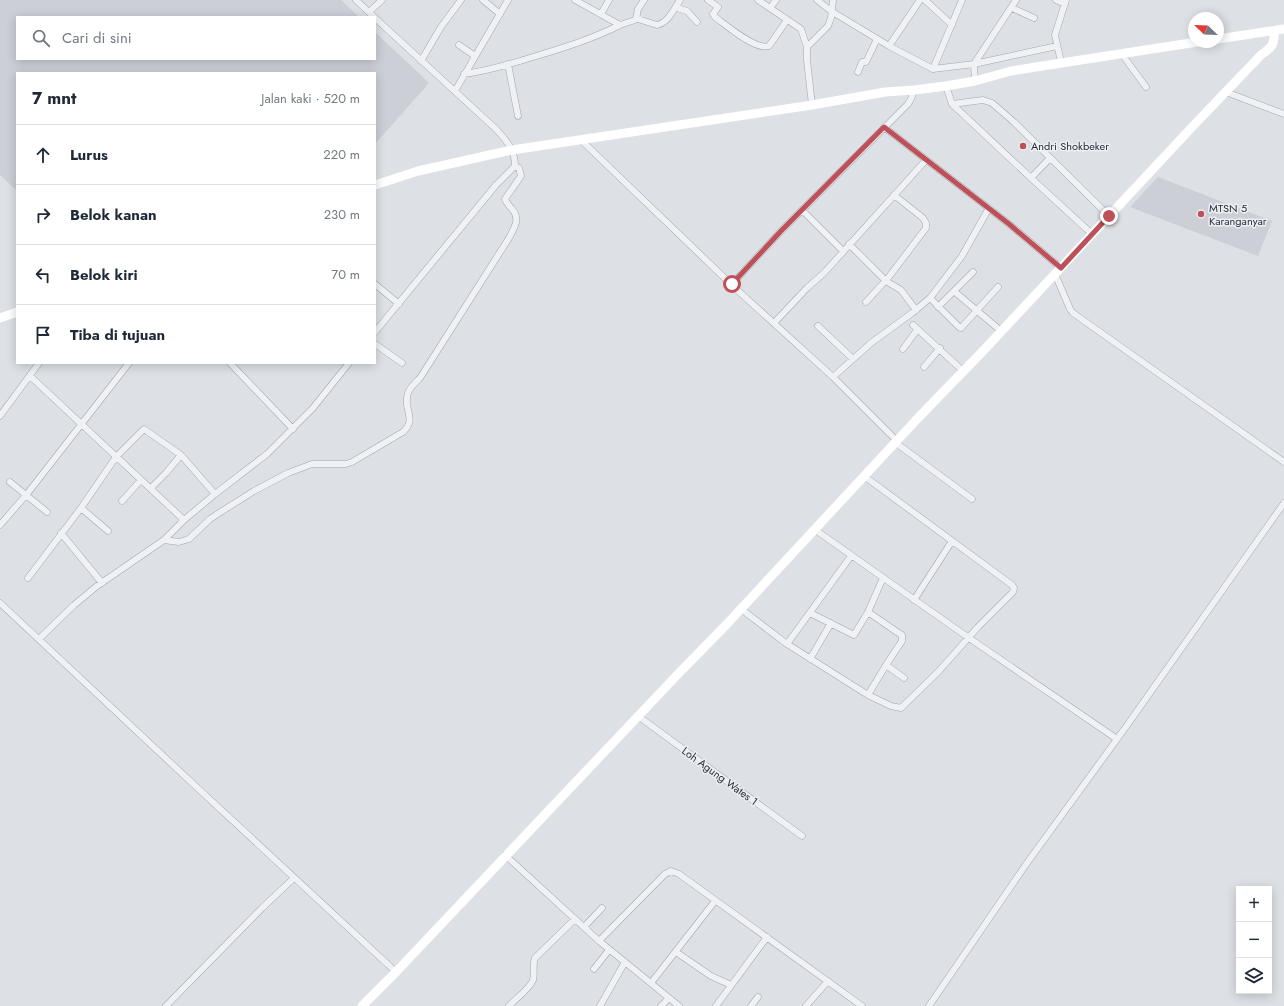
<!DOCTYPE html>
<html lang="id">
<meta charset="utf-8">
<style>
body{margin:0;font-family:Jost,sans-serif;background:#f2f2f3;color:#1f2937}
.controls{position:absolute;right:12px;bottom:12px;display:grid;overflow:hidden;border-radius:0px;box-shadow:0 2px 10px #0003}
.controls button{width:36px;height:36px;display:grid;place-items:center;padding:0;border:0;border-bottom:1px solid #e0e1e3;background:#fff;color:#1f2937;font:20px sans-serif}
.compass{position:absolute;left:1188px;top:12px;width:36px;height:36px;border-radius:50%;background:#fff;box-shadow:0 2px 10px #0003;rotate:293deg}
.stop{position:absolute;width:12px;height:12px;margin:-9px;border:3px solid #bd5058;border-radius:50%;background:#fff}
.stop.end{background:#bd5058;border-color:#fff;box-shadow:0 1px 4px #0008}
.list{margin:0;padding:0;list-style:none}
h2{display:flex;justify-content:space-between;align-items:center;height:52px;margin:0;padding:0 16px;font-size:17px}
h2 small{font-size:13px;font-weight:400;color:#747a83}
.list li{display:grid;grid-template-columns:26px 1fr auto;gap:12px;align-items:center;box-sizing:border-box;height:60px;padding:0 16px;border-top:1px solid #e0e1e3}
.list b{display:block;font-size:15px;white-space:nowrap}
.list em{font-size:13px;font-style:normal;color:#747a83}
.icon{flex:none;width:22px;height:22px;fill:none;stroke:currentColor;stroke-width:2;stroke-linecap:round;stroke-linejoin:round}
.map{position:relative;flex:none;width:1284px;height:1006px;overflow:hidden}
.search{position:absolute;background:#fff;box-shadow:0 2px 10px #0003;left:16px;top:16px;width:360px;height:44px;display:flex;align-items:center;gap:10px;box-sizing:border-box;padding:0 14px;border-radius:0px;color:#747a83;font-size:15px}
.panel{position:absolute;background:#fff;box-shadow:0 2px 10px #0003;left:16px;top:72px;width:360px;height:292px;border-radius:0px}
.map>svg:first-child{display:block}
</style>
<div class="map">
<svg width="1284" height="1006" viewBox="0 0 1284 1006">
<rect width="100%" height="100%" fill="#dde0e5"/>
<path fill="#cccfd6" d="M0,0h341l18,17h-342v42h358v-27l54,51 -54,61v-71h-358v118l-17,-16z
M1158,177l114,44 -14,35 -128,-49z"/>
<g fill="none" stroke-linecap="round" stroke-linejoin="round">
<defs>
<path id="street" d="M356,0l18,17
M483,0l17,14
M575,0l45,25 18,-6 19,6c11,-2 17,-16 23,-25
M708,0l10,7 -5,7 2,3c11,8 41,34 54,29l18,-26
M758,0l43,29 6,18
M817,0l14,11 58,35 44,23 41,-5 83,-18
M925,0l27,25
M1056,0l9,4
M676,6l4,3 7,2 10,11
M770,8l6,-8
M1012,8l22,10
M369,12l13,-12
M601,14l8,-14
M375,18l121,111c10,11 19,21 19,37l-19,19 -121,147
M636,19l2,-10 6,-9
M459,45l16,11
M889,46l31,-46
M1121,53l25,34
M421,61l20,-34 20,-27
M1061,62l-6,-27 11,-35
M508,64l10,52
M933,69l29,-69
M858,72l4,-10h4l11,-23
M464,74c24,-3 47,-10 69,-17 30,-9 59,-18 87,-32
M975,81l-1,-17 42,-64
M946,86l6,18 79,74 61,56
M455,91l53,-91
M1226,92l58,22
M952,104l31,-4 9,3 22,19 95,94
M812,105l-5,-45v-13l21,-21 3,-8 2,-18
M884,127l125,97 52,44
M582,141l153,147 98,89 64,64
M1031,178l19,-20
M802,210l41,41
M849,244l37,37 15,9 15,20
M1055,274l15,35 3,4 211,149
M375,284l24,20
M732,284l49,-53 127,-127 3,-5 3,-9
M955,292l46,39
M930,298l29,29 2,1 37,-41
M866,302l22,-24 38,-50v-5l-3,-5 -29,-23
M938,307l35,-35
M774,323l33,-35 17,-15 102,-113
M913,325l50,46
M818,326l35,33
M375,344l27,19
M903,349l14,-19
M230,363l63,66
M924,367l16,-19
M30,376l154,144
M833,377l38,-34 41,-30 18,-15 32,-42 27,-48
M0,416l39,-53
M896,443l76,56
M10,482l37,30
M151,488l15,-15 15,-18
M122,501l19,-21
M81,508l27,23
M0,525l27,-31 102,-131
M814,529l155,109 148,101
M61,533l41,50
M164,540l15,2 10,-3 21,-20 9,-6 35,-22 34,-18 24,-9h34l6,-2 51,-30c15,-14 -1,-22 5,-39 2,-6 8,-11 12,-15l89,-140c5,-10 12,-19 3,-29 -3,-4 -6,-6 -7,-10l16,-23 -2,-8 -4,-2
M28,578l53,-70 35,-51 28,-28 37,26 34,39
M914,600l38,-59
M0,603l190,178 206,191
M741,609l46,35 81,51 23,11 10,2 37,-36 40,-45 35,-35 1,-4 -2,-3 -148,-109
M868,612l32,22 2,1v6l-16,24 -18,30
M810,613l44,22 14,-23 15,-34
M39,639l35,-34 23,-19 67,-46 20,-20 31,-26 52,-40 46,-46 36,-45
M787,644l64,-88
M810,659l21,-36
M886,665l18,13
M638,716l164,120
M505,855l94,86 80,65
M584,927l18,-19
M599,941l66,-67 6,-3 8,3 183,132
M676,952l35,24 20,9
M594,969l15,-19
M651,983l64,-82
M166,1006l96,-98 32,-30
M509,1006c7,-8 20,-16 24,-26 2,-7 -1,-14 2,-22l40,-39
M600,1006l25,-44
M661,1006l8,-8
M716,1006l51,-69
M751,1006l7,-9
M806,1006l22,-25
M929,1006l98,-143 101,-139 156,-221"/>
</defs>
<use href="#street" stroke="#a3a7ae" stroke-width="7"/>
<use href="#street" stroke="#eff1f4" stroke-width="6"/>
<path stroke="#fff" stroke-width="9" d="M1218,39l66,-10
M375,185l43,-14 94,-21 300,-45 73,-13 29,-2 32,-4 29,-5 36,-10 31,-5 155,-24
M0,318l17,-6
M362,1006l34,-34 282,-298 48,-49 192,-207 65,-67 211,-226 67,-70c11,-8 14,-10 13,-24"/>
</g>
<g fill="none" stroke-linecap="round" stroke-linejoin="round">
<path stroke="#bd5058" stroke-width="5" d="M732,284l49,-53 103,-104 125,97 52,44 48,-52"/>
</g>
<g fill="#bd5058" stroke="#eceff3" stroke-width="1.5">
<circle cx="1023" cy="146" r="4"/>
<circle cx="1201" cy="214" r="4"/>
</g>
<g text-anchor="middle" dominant-baseline="central" stroke-width="3" stroke-linejoin="round" paint-order="stroke">
<g font-size="11" fill="#292e3a" stroke="#eceff3" text-anchor="start">
<text x="1031" y="146">Andri Shokbeker</text>
<text x="1209" y="208">MTSN 5<tspan x="1209" dy="13">Karanganyar</tspan></text>
</g>
<g font-size="11" fill="#292e3a" stroke="#eceff3">
<text transform="translate(720 776) rotate(36)">Loh Agung Wates 1</text>
</g>
</g>
</svg>
<div class="controls">
<button>+</button>
<button>−</button>
<button><svg class="icon" aria-label="layers" viewBox="0 0 24 24"><path d="M12 4l9 5-9 5-9-5zM3 14l9 5 9-5"/></svg></button>
</div>
<svg class="compass" viewBox="-18 -18 36 36"><path d="M0-13l5 13h-10z" fill="#e53935"/><path d="M0 13l5-13h-10z" fill="#747a83"/></svg>
<div class="stop" style="left:732px;top:284px"></div>
<div class="stop end" style="left:1109px;top:216px"></div>
<div class="search"><svg class="icon" aria-label="search" viewBox="0 0 24 24"><circle cx="10" cy="10" r="6"/><path d="M15 15l6 6"/></svg>Cari di sini</div>
<section class="panel">
<h2>7 mnt<small>Jalan kaki · 520 m</small></h2>
<ul class="list">
<li><svg class="icon" aria-label="ahead" viewBox="0 0 24 24"><path d="M12 20V5M6 11l6-6 6 6"/></svg><div><b>Lurus</b></div><em>220 m</em></li>
<li><svg class="icon" aria-label="right" viewBox="0 0 24 24"><path d="M7 20v-9h11M14 6l5 5-5 5"/></svg><div><b>Belok kanan</b></div><em>230 m</em></li>
<li><svg class="icon" aria-label="left" viewBox="0 0 24 24"><path d="M17 20v-9H6M10 6l-5 5 5 5"/></svg><div><b>Belok kiri</b></div><em>70 m</em></li>
<li><svg class="icon" aria-label="arrive" viewBox="0 0 24 24"><path d="M6 21V4h12l-3 4 3 4H6"/></svg><div><b>Tiba di tujuan</b></div></li>
</ul>
</section>
</div>
